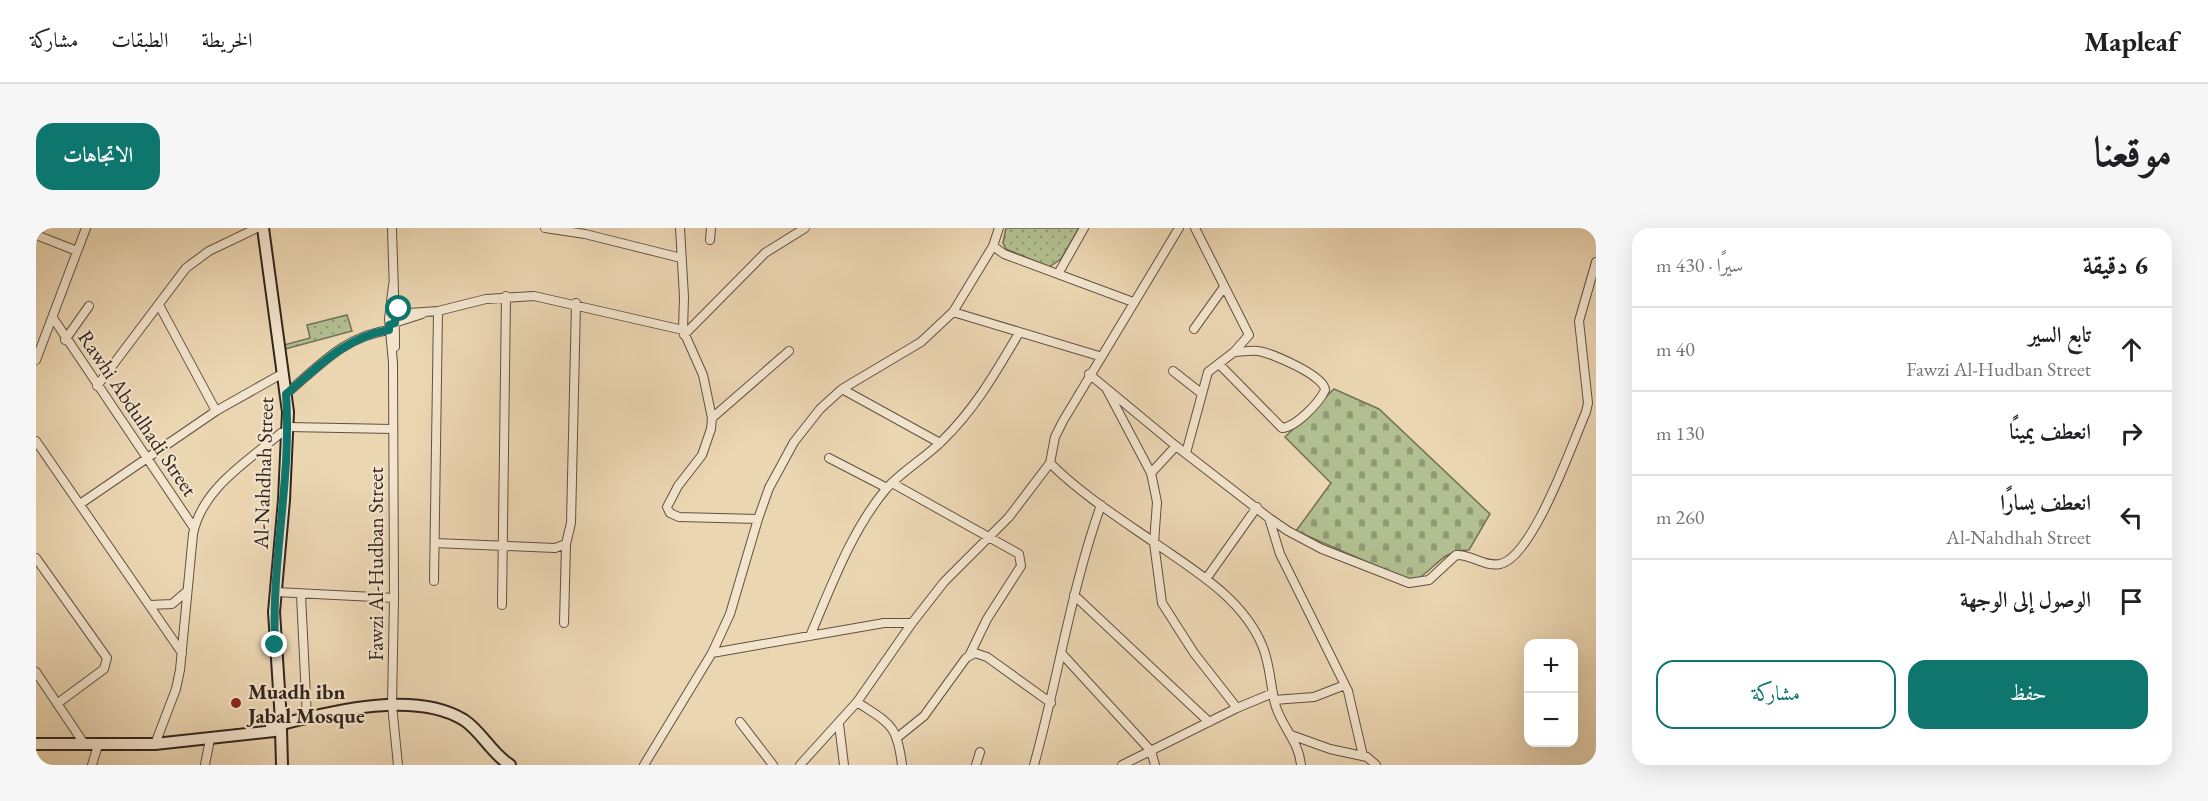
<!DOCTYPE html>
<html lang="ar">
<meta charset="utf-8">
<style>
body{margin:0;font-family:"EB Garamond",Amiri,serif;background:#f6f6f6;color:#202124;direction:rtl}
.controls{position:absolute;right:18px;bottom:18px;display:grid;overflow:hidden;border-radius:12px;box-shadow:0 6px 24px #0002}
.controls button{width:54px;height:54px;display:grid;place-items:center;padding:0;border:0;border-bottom:2px solid #e0e0e0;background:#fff;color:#202124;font:30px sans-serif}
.stop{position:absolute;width:18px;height:18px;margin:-14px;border:4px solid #0f766e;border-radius:50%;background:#fff}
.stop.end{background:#0f766e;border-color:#fff;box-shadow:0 2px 6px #0008}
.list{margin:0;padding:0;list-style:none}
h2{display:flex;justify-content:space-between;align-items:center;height:78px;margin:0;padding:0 24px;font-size:26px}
h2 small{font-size:20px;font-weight:400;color:#757577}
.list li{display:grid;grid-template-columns:39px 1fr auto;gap:18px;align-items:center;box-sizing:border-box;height:84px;padding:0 24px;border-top:2px solid #e0e0e0}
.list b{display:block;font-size:22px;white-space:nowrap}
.list p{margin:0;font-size:20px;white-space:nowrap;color:#757577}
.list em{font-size:20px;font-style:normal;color:#757577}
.actions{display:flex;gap:12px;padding:18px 24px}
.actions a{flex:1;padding:14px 0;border:2px solid #0f766e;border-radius:18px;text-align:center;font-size:21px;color:#0f766e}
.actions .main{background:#0f766e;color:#fff}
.icon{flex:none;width:33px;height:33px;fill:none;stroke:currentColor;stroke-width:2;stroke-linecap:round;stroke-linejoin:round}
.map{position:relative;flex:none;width:1560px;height:537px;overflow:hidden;direction:ltr;border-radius:18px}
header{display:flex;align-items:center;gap:36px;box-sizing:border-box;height:84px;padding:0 30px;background:#fff;border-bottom:2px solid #e0e0e0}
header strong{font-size:28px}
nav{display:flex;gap:33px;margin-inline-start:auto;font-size:21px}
.intro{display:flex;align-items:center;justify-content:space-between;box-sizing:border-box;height:144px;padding:0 36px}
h1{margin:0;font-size:42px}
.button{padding:15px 27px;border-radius:18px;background:#0f766e;color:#fff;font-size:21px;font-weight:700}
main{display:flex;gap:36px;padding:0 36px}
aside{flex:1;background:#fff;border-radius:18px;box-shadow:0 6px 24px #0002}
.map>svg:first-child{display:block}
</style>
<header>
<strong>Mapleaf</strong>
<nav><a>الخريطة</a><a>الطبقات</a><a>مشاركة</a></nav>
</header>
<div class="intro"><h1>موقعنا</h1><a class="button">الاتجاهات</a></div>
<main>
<aside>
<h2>6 دقيقة<small>سيرًا · 430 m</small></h2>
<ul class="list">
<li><svg class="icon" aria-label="ahead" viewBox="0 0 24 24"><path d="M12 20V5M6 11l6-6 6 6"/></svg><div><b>تابع السير</b><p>Fawzi Al-Hudban Street</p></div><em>40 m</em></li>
<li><svg class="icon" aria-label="right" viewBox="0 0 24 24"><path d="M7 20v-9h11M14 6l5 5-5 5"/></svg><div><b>انعطف يمينًا</b></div><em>130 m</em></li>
<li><svg class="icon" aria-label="left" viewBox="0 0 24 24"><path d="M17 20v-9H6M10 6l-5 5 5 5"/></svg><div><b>انعطف يسارًا</b><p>Al-Nahdhah Street</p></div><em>260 m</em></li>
<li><svg class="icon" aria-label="arrive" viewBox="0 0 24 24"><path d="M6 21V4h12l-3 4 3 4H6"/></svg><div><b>الوصول إلى الوجهة</b></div></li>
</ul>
<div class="actions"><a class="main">حفظ</a><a>مشاركة</a></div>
</aside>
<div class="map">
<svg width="1560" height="537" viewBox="0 0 1560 537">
<defs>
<pattern id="cemetery-stones" width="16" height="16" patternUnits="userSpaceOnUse" patternTransform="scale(1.5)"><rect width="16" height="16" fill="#b2bf90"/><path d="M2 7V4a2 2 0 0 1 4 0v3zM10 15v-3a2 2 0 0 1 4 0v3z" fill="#929b75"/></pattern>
<pattern id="park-dots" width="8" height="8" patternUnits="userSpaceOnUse" patternTransform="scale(1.5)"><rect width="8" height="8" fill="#b2bf90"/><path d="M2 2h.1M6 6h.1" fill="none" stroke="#929b75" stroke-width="1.8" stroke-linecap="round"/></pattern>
</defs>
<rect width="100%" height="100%" fill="#ebd6b2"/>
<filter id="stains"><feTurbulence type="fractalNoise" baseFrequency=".00333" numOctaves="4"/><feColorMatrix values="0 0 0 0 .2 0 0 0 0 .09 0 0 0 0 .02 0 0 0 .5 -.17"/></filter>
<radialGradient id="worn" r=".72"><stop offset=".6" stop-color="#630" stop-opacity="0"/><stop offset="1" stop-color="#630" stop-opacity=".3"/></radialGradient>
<path fill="url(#cemetery-stones)" stroke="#737256" stroke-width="1.5" d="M1298,161l45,20 111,105 -21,36c-28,0 -33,19 -56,32l-117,-51 35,-48 -46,-46z"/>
<path fill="url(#park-dots)" stroke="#737256" stroke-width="1.5" d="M970,0h73l-18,31 -12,8 -43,-18 -3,-6z
M311,87l5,16 -67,18 -1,-4 26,-7 -3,-13z"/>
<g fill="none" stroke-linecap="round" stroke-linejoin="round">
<defs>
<path id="street" d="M356,0c1,40 3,79 3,119
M509,0l40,6 96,24
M644,0l4,69 -1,33 20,45 9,43 -1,11 -9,26 -24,31 -11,21 3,6 9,4 79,2
M1143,0l-116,193 -8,16 -5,26c31,31 69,55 105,80 40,28 87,55 107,102 9,21 8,42 14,62 7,21 23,35 25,58
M0,7l41,16
M674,12l1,-12
M957,18l11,8 129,48
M1022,46l26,-46
M357,57l-4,34 4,44 1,235 -2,107 6,60
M123,77l57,106
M917,84l146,44
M17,90l141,210
M353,91l20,-6 29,-2 48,-12 48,-3 149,34
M355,96l31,-10
M1158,101l30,-42
M648,107l81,-82 40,-25
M29,112l24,-34
M0,132l50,-132
M1183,136l63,64c14,-1 37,-25 43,-38 0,-14 -53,-37 -67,-39 -8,-1 -16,1 -24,1
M1137,143l28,22
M1053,146l17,14 45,85 6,29 -3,41 8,60 32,50 43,55
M61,158l89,-118 23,-17 48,-23
M1070,160l70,58 93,72 11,36 68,137 15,65
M806,161l98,54
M250,166c33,-28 59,-58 103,-64
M676,190l77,-67
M252,199l105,2
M0,213l146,212
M1150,225l22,-81 26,-20 15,-17 -54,-107
M793,230l58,30
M1115,245l25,-27
M856,255l127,71 2,12 -34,53 -17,35
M44,276l136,-93 62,-35
M1233,290l19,13 34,18 87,34 20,-3 27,-25c15,-1 28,12 44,9 33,-7 72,-120 86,-152l2,-9 -9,-82 17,-59
M399,315l120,5 11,-4
M0,330l71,100 -3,11 -46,34
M1170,351l51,-72
M398,353l4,-270
M240,364l118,6
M265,367l6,123
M1038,367l135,127
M114,377l22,-1 14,-12
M466,377l4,-309
M528,395l2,-79 5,-21 5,-220
M774,408c21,-49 41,-105 76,-147 16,-18 39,-31 56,-48 33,-32 54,-69 77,-108
M676,425l172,-30h28
M1026,426l89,97 4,14
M0,444l49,73
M1238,472l40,-3 31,-12
M821,474c33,22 40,22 45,63
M704,494l33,43
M803,496l5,41
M1255,507l39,14 37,8 9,8
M862,509l26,-21 42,-58 9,-5 12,4 64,46
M119,516l21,-55 4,-19 13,-136c9,-46 55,-73 88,-101
M56,537l6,-20
M169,537l5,-26
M608,537l68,-112 18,-39 28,-95 11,-31 25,-46 26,-33 22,-20 79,-47 32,-30 40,-66 6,-18
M764,537l57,-63 55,-79 32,-41 65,-65 41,-54
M940,537l4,-13
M998,537c24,-86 37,-176 67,-260
M1086,537l115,-57 36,-15"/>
<path id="secondary" d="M227,0l25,184 -4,88 -10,112 7,109
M246,496l-5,-4 -6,5 1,4 6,2 4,-7c51,-13 134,-34 182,-4 18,12 27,33 46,45
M245,501l1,36
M0,516h119l119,-13"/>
</defs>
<use href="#street" stroke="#625042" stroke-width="10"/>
<use href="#secondary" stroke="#34241d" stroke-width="14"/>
<use href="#street" stroke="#f2e4cd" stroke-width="8"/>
<use href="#secondary" stroke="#f2e4cd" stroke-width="10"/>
</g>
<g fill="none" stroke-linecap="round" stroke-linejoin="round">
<path stroke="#0f766e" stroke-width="8" d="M239,417c-4,-84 17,-167 11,-251 33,-28 59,-57 103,-64v-5l6,-2 1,-18 3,4"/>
</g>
<circle fill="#8f2418" stroke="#f2e4cd" stroke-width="2" cx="200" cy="475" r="6"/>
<g text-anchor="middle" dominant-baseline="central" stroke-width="4.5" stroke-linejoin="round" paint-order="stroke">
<g font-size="21" fill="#34241d" stroke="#f2e4cd">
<text transform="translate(102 185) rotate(56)">Rawhi Abdulhadi Street</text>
<text transform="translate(227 245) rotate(-88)">Al-Nahdhah Street</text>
<text transform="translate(339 336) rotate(-90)">Fawzi Al-Hudban Street</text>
</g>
<g font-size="21" font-weight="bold" fill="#34241d" stroke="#f2e4cd" text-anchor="start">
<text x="212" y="463">Muadh ibn<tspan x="212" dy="24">Jabal Mosque</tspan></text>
</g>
</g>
<rect width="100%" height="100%" filter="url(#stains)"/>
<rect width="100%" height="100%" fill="url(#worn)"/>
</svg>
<div class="controls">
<button>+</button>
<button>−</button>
</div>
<div class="stop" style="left:363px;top:81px"></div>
<div class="stop end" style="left:239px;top:417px"></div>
</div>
</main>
